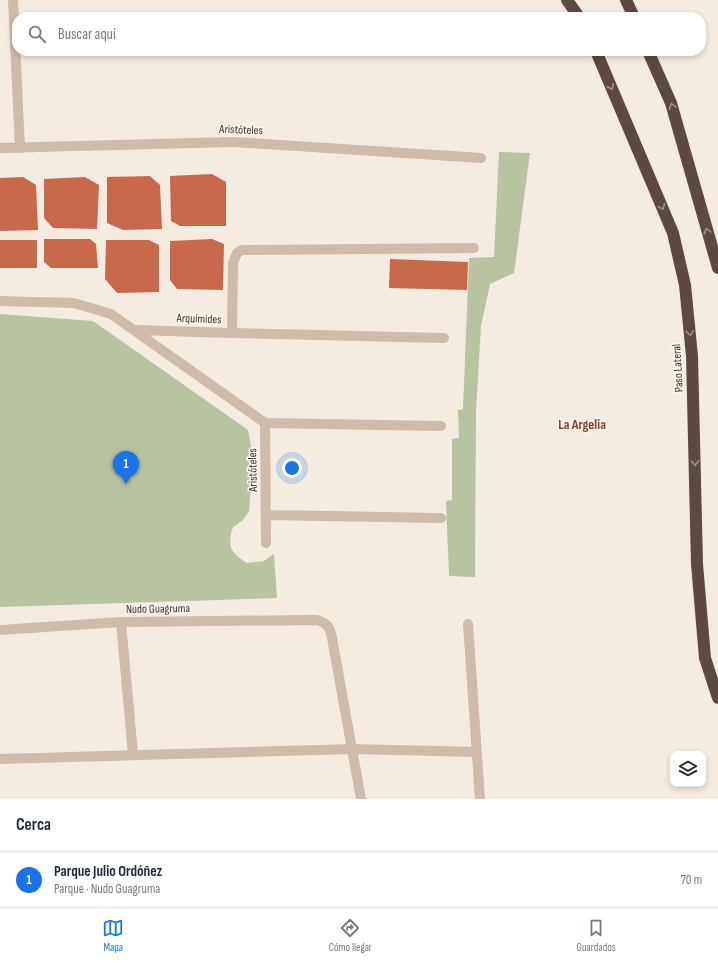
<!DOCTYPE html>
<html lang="es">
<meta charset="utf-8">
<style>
body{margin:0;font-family:"Sofia Sans Condensed",sans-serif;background:#f2f2f3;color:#1f2937}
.controls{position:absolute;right:12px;bottom:12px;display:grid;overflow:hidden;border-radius:8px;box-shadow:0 2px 6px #0003}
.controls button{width:36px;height:36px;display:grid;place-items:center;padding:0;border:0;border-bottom:1px solid #e0e1e3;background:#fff;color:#1f2937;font:20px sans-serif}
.you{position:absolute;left:292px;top:468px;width:14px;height:14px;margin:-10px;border:3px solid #fff;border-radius:50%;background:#1a73e8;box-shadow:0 0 0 6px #1a73e833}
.badge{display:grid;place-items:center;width:26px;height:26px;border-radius:50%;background:#1a73e8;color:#fff;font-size:13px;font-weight:700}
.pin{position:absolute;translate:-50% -33px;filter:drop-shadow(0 1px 2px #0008)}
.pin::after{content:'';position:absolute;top:21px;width:14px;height:12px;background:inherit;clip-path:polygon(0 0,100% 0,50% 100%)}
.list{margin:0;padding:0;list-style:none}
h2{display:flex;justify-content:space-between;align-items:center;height:52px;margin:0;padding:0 16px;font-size:17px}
h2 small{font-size:13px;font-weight:400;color:#747a83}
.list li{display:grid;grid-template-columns:26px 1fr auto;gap:12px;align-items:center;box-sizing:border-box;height:56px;padding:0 16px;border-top:1px solid #e0e1e3}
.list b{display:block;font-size:15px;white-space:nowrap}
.list p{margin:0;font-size:13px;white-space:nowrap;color:#747a83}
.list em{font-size:13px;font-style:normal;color:#747a83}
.icon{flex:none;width:22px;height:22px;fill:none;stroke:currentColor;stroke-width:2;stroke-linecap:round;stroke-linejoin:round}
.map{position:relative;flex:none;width:718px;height:799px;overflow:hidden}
.search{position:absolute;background:#fff;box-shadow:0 2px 6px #0003;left:12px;right:12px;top:12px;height:44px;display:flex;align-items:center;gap:10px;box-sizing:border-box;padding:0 14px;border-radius:16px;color:#747a83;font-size:15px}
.sheet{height:108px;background:#fff}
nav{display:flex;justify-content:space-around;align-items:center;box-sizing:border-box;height:56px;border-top:1px solid #e0e1e3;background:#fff;font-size:11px;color:#747a83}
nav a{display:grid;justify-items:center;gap:2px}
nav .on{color:#1a73e8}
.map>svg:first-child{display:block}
</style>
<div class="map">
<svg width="718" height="799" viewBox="0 0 718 799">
<rect width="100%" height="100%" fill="#f4ebe1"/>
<path fill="#b8c4a0" d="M499,152l31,1 -16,120 -24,11 -9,42 -5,85 -1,166 -26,-1 -3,-75 6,-1v-61l7,-1 -1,-28 5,-1 6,-151 25,-1z
M0,314l93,7 155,109 5,27 -4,54 -6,9 -10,7c-6,20 -3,25 14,36l17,-2 10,-7 3,44 -277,9z"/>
<path fill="#c8694b" d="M212,174l14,8v44h-46l-9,-5 -1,-45z
M150,176l10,9 2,44 -39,1 -16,-7v-46z
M23,177l13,8 2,45 -38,1v-53z
M85,177l14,8 -2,44 -44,-1 -9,-10v-39z
M44,239h46l6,5 2,24h-47l-7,-6z
M212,239l12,5 -1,46 -46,-1 -7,-9v-39z
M0,240h37v28h-37z
M106,240h43l10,5v47l-42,1 -12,-14z
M390,259l78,3 -1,28 -78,-2z"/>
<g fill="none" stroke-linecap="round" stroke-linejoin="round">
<path stroke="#cdbbac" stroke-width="10" d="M13,0l7,148
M0,148l233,-6 248,16
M0,301l74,2 37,11 154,109 176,3
M136,330l96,3 1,-70 4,-10 5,-3 232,-2
M232,333l212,5
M265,423l1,120
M267,515l174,3
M121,622l12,132
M468,624l12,175
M0,630l121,-8 196,-2c11,3 13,8 15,18l29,161
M0,759l353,-10 123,3"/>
<path stroke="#5c4a42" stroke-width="12" d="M567,0l12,17
M626,0l8,17
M596,51l77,182 12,52 7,71 5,208 8,94 13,40
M648,51l23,52 47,165"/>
</g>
<defs><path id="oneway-chevron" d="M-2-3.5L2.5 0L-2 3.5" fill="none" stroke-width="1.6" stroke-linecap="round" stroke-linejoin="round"/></defs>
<g stroke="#9c8e87">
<use href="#oneway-chevron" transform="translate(611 87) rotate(67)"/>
<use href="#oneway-chevron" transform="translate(672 106) rotate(-108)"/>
<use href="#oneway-chevron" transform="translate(662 207) rotate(67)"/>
<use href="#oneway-chevron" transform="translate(707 231) rotate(-106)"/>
<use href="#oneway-chevron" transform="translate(690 333) rotate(84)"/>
<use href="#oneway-chevron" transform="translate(695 463) rotate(89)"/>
</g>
<g text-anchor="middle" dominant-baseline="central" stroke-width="3.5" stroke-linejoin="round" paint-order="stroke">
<g font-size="12" fill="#3b302b" stroke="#fbf5ee">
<text transform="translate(241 130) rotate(2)">Aristóteles</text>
<text transform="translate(199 319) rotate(2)">Arquímides</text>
<text transform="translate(678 368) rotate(-93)">Paso Lateral</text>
<text transform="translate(253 470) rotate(-91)">Aristóteles</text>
<text transform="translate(158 609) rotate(-1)">Nudo Guagruma</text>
</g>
<g font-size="14" font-weight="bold" fill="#8c3b22" stroke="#fbf5ee">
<text x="582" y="424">La Argelia</text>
</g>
</g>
</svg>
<div class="controls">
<button><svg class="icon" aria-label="layers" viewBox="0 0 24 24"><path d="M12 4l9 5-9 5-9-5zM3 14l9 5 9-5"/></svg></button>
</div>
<div class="you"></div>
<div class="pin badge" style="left:126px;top:484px">1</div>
<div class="search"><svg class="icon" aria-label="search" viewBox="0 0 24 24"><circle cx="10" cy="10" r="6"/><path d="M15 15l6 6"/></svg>Buscar aquí</div>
</div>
<section class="sheet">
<h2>Cerca<small></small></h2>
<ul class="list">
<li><span class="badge">1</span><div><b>Parque Julio Ordóñez</b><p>Parque · Nudo Guagruma</p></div><em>70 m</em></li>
</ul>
</section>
<nav>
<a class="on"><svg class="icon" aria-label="map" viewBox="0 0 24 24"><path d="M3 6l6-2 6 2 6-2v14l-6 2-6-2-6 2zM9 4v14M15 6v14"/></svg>Mapa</a>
<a><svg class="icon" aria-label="directions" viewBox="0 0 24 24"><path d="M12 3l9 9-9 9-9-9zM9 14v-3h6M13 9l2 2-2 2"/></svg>Cómo llegar</a>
<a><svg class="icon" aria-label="saved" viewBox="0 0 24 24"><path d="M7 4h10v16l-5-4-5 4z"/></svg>Guardados</a>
</nav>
